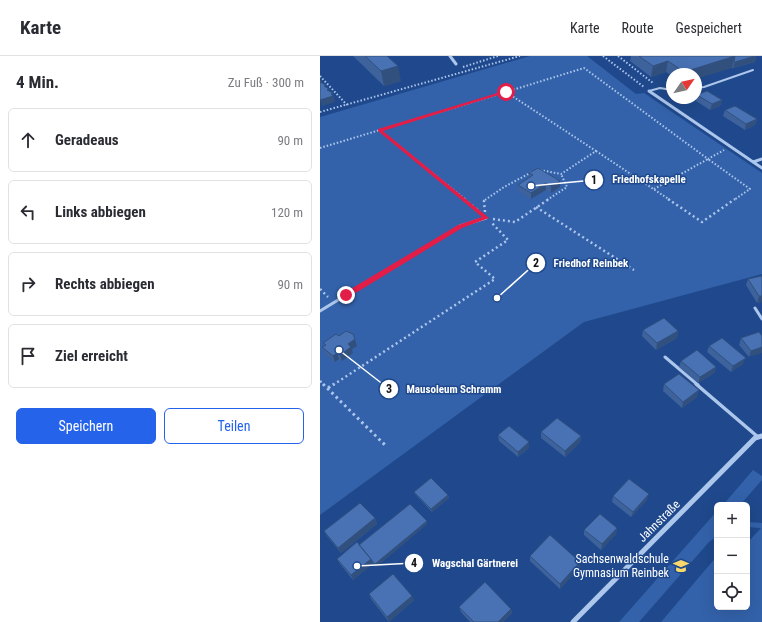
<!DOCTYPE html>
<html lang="de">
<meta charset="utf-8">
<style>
body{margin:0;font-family:"Roboto Condensed",sans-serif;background:#f7f7f7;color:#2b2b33}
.controls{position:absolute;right:12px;bottom:12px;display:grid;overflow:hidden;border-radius:6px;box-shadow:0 4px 16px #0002}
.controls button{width:36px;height:36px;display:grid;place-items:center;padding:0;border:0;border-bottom:1px solid #e1e1e2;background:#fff;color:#2b2b33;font:20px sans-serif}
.compass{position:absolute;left:346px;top:12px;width:36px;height:36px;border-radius:50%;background:#fff;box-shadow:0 4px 16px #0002;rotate:56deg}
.stop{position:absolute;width:12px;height:12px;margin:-9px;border:3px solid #e11d48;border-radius:50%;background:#fff}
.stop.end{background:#e11d48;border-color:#fff;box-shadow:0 1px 4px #0008}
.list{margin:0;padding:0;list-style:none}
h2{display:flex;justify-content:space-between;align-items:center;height:52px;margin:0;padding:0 16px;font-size:17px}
h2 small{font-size:13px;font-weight:400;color:#7c7c81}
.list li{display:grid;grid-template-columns:26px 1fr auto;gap:12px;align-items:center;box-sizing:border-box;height:64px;margin:0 8px 8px;padding:0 8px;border:1px solid #e1e1e2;border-radius:6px}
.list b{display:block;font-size:15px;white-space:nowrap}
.list em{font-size:13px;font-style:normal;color:#7c7c81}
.actions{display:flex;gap:8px;padding:12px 16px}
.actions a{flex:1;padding:9px 0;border:1px solid #2563eb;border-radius:6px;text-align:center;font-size:14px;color:#2563eb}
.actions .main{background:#2563eb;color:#fff}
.icon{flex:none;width:22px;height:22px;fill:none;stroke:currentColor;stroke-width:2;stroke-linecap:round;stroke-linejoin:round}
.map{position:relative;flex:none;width:442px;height:566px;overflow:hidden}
header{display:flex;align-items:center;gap:24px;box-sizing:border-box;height:56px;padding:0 20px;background:#fff;border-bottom:1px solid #e1e1e2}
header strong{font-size:19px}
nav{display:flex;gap:22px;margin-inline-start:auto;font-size:14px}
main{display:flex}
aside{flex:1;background:#fff}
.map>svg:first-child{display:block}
</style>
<header>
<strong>Karte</strong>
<nav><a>Karte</a><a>Route</a><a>Gespeichert</a></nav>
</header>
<main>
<aside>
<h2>4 Min.<small>Zu Fuß · 300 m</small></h2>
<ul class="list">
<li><svg class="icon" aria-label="ahead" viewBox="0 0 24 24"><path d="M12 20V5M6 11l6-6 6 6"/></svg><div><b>Geradeaus</b></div><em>90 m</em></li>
<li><svg class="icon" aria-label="left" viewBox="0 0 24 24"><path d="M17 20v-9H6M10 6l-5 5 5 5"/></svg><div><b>Links abbiegen</b></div><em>120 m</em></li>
<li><svg class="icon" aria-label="right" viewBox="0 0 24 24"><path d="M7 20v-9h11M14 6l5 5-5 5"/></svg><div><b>Rechts abbiegen</b></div><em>90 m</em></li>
<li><svg class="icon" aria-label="arrive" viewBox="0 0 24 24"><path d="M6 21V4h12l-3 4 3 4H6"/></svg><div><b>Ziel erreicht</b></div></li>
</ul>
<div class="actions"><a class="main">Speichern</a><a>Teilen</a></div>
</aside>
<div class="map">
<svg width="442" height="566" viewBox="0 0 442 566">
<rect width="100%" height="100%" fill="#1f498c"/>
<path fill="#3362aa" d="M210,0h57l49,38 8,-1 118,80v101l-178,48 -264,193v-398z
M433,414l9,6v4l-22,25h-17z
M397,455v25l-8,6 -70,80h-20z
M427,466l15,1v99h-101l56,-66v51h30v-67l2,1 12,-13 -14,-1z"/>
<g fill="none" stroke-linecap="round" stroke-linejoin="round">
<path stroke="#acc6ec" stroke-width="2" stroke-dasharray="1.5 2" stroke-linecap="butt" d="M283,0l41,31
M298,0l35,27
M143,11l35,-11
M0,20l27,29
M0,56l200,-56
M59,74l87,70
M0,92l186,-56
M276,95l74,49
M220,114l21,4 35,-23 -90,-59 78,-24 124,91 16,-9
M334,133l54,-30 42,30 -16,11
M165,144l19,-13 28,-15
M227,144l20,-13 -6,-13"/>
<path stroke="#acc6ec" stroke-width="2.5" stroke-dasharray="2 3" stroke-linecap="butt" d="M144,143l16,13
M348,143l34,23 33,-23
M216,151l98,63
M165,156l-1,-11 2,-2
M173,163l22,3 34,-23
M0,233l8,8
M0,325l4,4
M13,329l162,-106 -20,-17 33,-22 -17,-18"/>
<path stroke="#acc6ec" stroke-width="3" stroke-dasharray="2.5 3.5" stroke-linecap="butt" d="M3,328l64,63
M8,332l6,-4"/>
<path stroke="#acc6ec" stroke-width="2" d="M376,32l8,-1 49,-17
M329,35l11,-3 12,2"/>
<path stroke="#acc6ec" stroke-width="3" d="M435,252l7,11
M0,255l140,-85 26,-8
M345,301l33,28"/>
<path stroke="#acc6ec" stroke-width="3.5" d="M376,328l62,53"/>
<path stroke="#acc6ec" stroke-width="3" d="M130,0l6,8
M329,35l113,77
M433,106l9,-3"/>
<path stroke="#acc6ec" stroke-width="5" d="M253,566l182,-184 7,-2"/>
</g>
<path fill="#3e629b" d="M33,0h34l14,25 -17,5z
M311,0h125l-1,6 -22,6h-1l-36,6h-24v2l-6,-4 -15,5 -21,-16z
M377,39l25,5 -2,6 -10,4 -14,-9z
M405,54l32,9 -2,6 -10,5 -22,-14z
M209,117l31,14 -9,6 -5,-3 -15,9 -13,-8v-6l11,-7z
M442,220v26l-5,1 -11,-18 2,-6z
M323,274l35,1 -1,7 -21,12 -14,-14z
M439,276l-10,25 -10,-12 2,-7z
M19,280l18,10 -5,3 1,4 -11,8 -3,-2 -4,3 -10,-8 -3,-7 2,-1 -1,-3z
M389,290l34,18 -12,8 -24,-20z
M361,305l35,6 -2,6 -16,10 -19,-16z
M344,328l33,13 -15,11 -19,-17z
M221,376l40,4 -1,6 -15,15 -24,-19z
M178,379l31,7v6l-11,9 -19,-16z
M94,436l34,3 1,3 -17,14 -17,-18z
M293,440l34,4 -16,17 -19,-15z
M55,462l2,6 -36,29 -14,-17 -3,-5z
M107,468l-51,43 -3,-4 -20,17 -13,-16 -3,-5 22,-14z
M297,472l-1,6 -15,16 -17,-15v-5z
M210,500l50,6v5l-20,22 -30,-28z
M49,538l45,6 -25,22 -18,-23z
M139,551l52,2 1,4 -9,9h-33l-9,-10z"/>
<path fill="#32507e" d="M415,0l-3,12 -36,11v-5h-12v-2z
M435,0h1l-1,6 -22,6 2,-6z
M348,5l-2,11 -15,5 2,-11z
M78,10l3,15 -17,5 -3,-15z
M13,37l2,9 -13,4 -2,-6z
M402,44l-2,6 -10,4 2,-6z
M437,63l-2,6 -10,5 1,-6z
M240,125v6l-9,6v-7z
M226,127v7l-15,9v-6z
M439,240h3v6l-5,1z
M358,275l-1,7 -21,12 1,-7z
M35,283l2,7 -5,3 1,4 -11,8 -2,-6 8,-11z
M442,291v6l-13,4 2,-6z
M17,297l2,6 -4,3 -2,-6z
M426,302l-3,6 -12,8 2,-6z
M396,311l-2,6 -16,10 2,-6z
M379,334l-2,7 -15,11 1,-6z
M261,380l-1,6 -15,15v-6z
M209,386v6l-11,9v-5z
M329,438l-2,6 -16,17 2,-5z
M128,439l1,3 -17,14 -1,-3z
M55,462l2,6 -36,29 -3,-5z
M107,465v3l-51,43 -1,-3z
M297,472l-1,6 -15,16 1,-6z
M51,503l2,5 -20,16 -2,-5z
M260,506v5l-20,22v-5z
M92,540l2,4 -25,22 -2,-5z
M191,553l1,4 -9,9h-5z"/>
<path fill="#4872b4" stroke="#32507e" d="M45,0h22l11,10 -17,5z
M319,0h96l-51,16 -16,-11 -15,5z
M414,0h21l-20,6h-1l1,-6z
M0,24l2,1 -2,1 6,3 -2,1 5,3 -2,1 6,3 -2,1 2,2 -13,4z
M387,35l15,9 -10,4 -15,-9z
M415,50l22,13 -11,5 -21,-14z
M218,112l22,13 -9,5 -5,-3 -15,10 -13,-8 15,-10 -4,-2z
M442,220v20h-3l-11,-17z
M344,262l14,13 -21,12 -14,-13z
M26,275l7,3 2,5 -7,5 3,3 -11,8 -3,-2 -4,3 -11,-9 4,-2 -3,-2 13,-9 3,2z
M439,276l3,4v11l-11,4 -10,-13z
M402,282l24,20 -13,8 -24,-20z
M377,294l19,17 -16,10 -19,-16z
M359,318l20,16 -16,12 -19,-18z
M237,362l24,18 -16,15 -24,-19z
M189,370l20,16 -11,10 -20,-17z
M111,422l17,17 -17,14 -17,-17z
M309,423l20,15 -16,18 -20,-16z
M40,447l15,15 -37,30 -14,-17z
M90,448l17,17 -52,43 -16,-19z
M280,458l17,14 -15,16 -18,-14z
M230,479l30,27 -20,22 -30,-28z
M37,486l14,17 -20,16 -14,-16z
M73,518l19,22 -25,21 -18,-23z
M165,526l26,27 -13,13h-24l-15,-15z"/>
<path fill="#e11d48" d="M184,35l4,1 -125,39 106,87 -27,10 -113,69h-5v-4l114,-68 24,-8 -104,-86v-2z"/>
<defs>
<symbol id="school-bare" viewBox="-9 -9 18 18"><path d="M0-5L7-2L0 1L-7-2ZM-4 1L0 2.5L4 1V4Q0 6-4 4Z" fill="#fad96c" stroke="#1f498c" stroke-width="2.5" paint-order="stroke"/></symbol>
</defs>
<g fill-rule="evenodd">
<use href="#school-bare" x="350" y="499" width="22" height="22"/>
</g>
<g text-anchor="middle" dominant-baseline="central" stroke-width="3" stroke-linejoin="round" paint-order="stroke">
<g font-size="12" fill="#fff" stroke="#1f498c">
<text transform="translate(339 465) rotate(-45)">Jahnstraße</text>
</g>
<g font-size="12" fill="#fff" stroke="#1f498c" text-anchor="end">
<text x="349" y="503">Sachsenwaldschule<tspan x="349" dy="14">Gymnasium Reinbek</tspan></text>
</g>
</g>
<path fill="none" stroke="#fff" stroke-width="1.5" d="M211 130L274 124M177 242L216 207M19 294L69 333M37 510L94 507"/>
<g fill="#fff" stroke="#1f498c" stroke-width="1.5">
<circle cx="211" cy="130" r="4"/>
<circle cx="177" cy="242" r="4"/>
<circle cx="19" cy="294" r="4"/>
<circle cx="37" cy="510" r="4"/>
<circle cx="274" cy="124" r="10"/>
<circle cx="216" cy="207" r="10"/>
<circle cx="69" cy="333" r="10"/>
<circle cx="94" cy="507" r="10"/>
</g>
<g font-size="12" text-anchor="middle" font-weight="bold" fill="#111">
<text x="274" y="128">1</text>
<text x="216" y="211">2</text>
<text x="69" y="337">3</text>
<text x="94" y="511">4</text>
</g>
<g font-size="11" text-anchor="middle" font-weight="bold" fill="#fff" stroke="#1f498c" stroke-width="3" stroke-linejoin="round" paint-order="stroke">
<text x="329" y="127">Friedhofskapelle</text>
<text x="271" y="211">Friedhof Reinbek</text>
<text x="134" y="337">Mausoleum Schramm</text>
<text x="155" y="511">Wagschal Gärtnerei</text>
</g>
</svg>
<div class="controls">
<button>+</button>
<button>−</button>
<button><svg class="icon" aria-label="locate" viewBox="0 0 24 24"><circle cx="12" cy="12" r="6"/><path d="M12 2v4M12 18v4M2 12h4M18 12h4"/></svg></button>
</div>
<svg class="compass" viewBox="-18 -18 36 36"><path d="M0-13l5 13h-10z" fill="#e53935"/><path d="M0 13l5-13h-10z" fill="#7c7c81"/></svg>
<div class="stop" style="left:186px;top:36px"></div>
<div class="stop end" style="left:26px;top:239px"></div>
</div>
</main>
